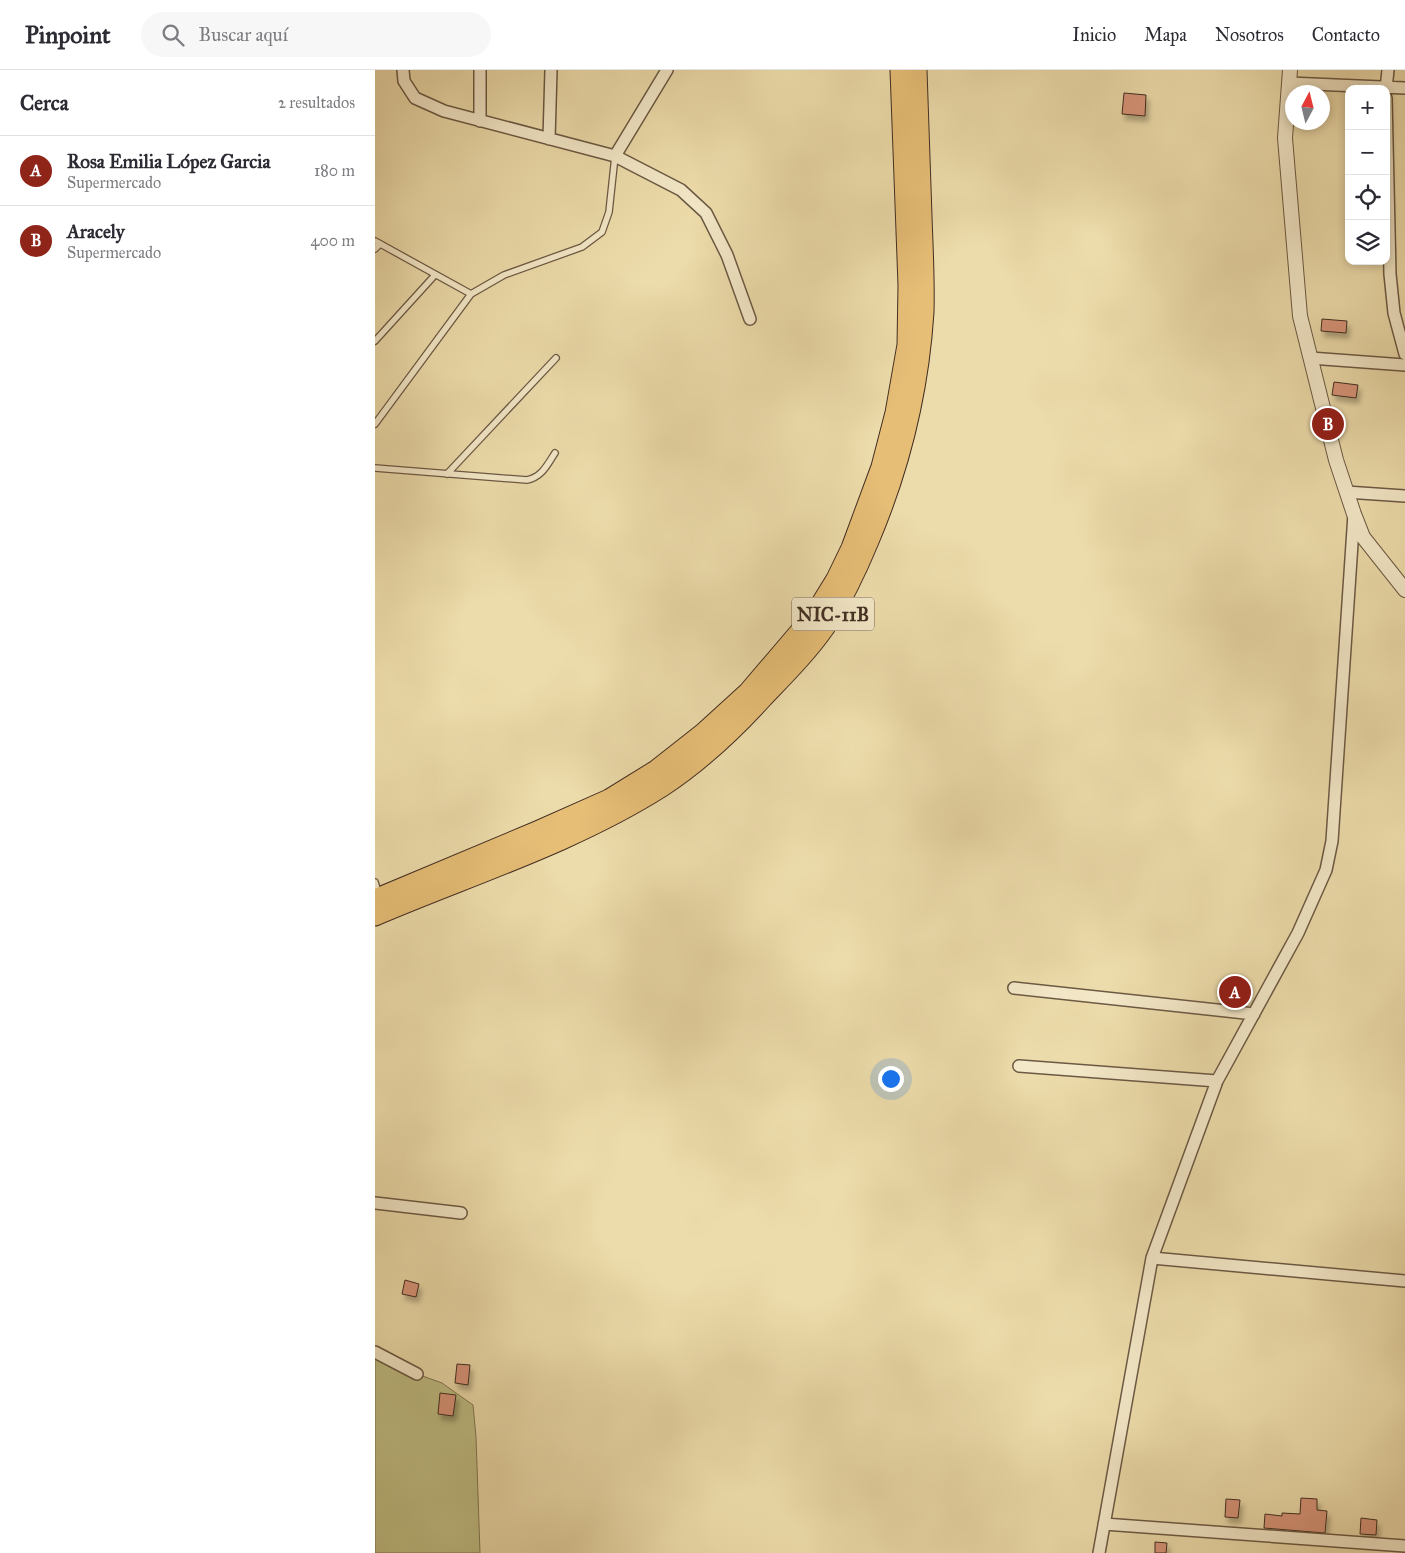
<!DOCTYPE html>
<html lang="es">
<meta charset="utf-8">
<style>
body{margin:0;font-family:"IM FELL Great Primer",serif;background:#f7f7f7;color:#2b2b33}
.controls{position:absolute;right:15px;top:15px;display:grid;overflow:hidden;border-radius:10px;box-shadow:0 2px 8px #0003}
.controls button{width:45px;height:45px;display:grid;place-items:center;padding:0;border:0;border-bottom:1px solid #e1e1e2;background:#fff;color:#2b2b33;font:25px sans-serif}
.compass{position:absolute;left:910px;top:15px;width:45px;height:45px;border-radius:50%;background:#fff;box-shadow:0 2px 8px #0003;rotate:7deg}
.you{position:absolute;left:515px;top:1008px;width:18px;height:18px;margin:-12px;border:4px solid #fff;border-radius:50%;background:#1a73e8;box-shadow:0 0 0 8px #1a73e833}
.badge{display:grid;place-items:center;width:32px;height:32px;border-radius:50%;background:#8f2418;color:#fff;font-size:16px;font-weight:700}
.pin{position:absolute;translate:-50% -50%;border:2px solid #fff;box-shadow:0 1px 5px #0006}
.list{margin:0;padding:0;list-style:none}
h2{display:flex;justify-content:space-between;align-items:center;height:65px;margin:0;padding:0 20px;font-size:21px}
h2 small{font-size:16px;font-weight:400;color:#7c7c81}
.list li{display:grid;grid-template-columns:32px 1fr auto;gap:15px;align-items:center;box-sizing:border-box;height:70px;padding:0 20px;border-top:1px solid #e1e1e2}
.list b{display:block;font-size:19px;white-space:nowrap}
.list p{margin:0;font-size:16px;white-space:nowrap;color:#7c7c81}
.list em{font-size:16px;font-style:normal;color:#7c7c81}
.icon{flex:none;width:28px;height:28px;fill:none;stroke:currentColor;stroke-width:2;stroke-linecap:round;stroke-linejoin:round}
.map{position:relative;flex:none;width:1030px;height:1483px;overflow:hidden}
header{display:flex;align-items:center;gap:30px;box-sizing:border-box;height:70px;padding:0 25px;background:#fff;border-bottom:1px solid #e1e1e2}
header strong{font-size:24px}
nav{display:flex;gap:28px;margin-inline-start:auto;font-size:18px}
.search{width:350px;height:45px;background:#f7f7f7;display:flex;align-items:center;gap:12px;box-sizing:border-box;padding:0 18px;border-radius:28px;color:#7c7c81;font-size:19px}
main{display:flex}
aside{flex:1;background:#fff}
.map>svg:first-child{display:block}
</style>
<header>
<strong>Pinpoint</strong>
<div class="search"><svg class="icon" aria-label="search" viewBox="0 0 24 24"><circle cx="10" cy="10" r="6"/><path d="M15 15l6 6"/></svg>Buscar aquí</div>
<nav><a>Inicio</a><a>Mapa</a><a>Nosotros</a><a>Contacto</a></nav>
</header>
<main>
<aside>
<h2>Cerca<small>2 resultados</small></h2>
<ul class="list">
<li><span class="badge">A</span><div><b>Rosa Emilia López Garcia</b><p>Supermercado</p></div><em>180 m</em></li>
<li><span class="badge">B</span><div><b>Aracely</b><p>Supermercado</p></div><em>400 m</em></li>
</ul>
</aside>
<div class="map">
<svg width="1030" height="1483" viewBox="0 0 1030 1483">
<defs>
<filter id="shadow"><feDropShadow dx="3" dy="5.5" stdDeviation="2.5" flood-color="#0004"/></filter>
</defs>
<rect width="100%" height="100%" fill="#eddcab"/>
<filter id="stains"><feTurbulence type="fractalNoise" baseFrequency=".004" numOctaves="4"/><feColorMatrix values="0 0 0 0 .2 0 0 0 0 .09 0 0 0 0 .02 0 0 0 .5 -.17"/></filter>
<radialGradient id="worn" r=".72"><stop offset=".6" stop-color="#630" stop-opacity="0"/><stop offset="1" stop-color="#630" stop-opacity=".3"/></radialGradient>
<path fill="#bfbe84" stroke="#807653" d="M0,1282l42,22 25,9 31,22 3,32 4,116h-105z"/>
<path fill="#d8957a" stroke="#412d22" filter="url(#shadow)" d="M749,23l22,2 -1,21 -23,-2z
M947,249l25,2 -1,12 -25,-2z
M959,312l24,3 -2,13 -24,-3z
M30,1210l14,4 -3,13 -14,-3z
M82,1294l13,1 -2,20 -13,-2z
M65,1323l16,2 -3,21 -15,-2z
M926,1428l16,1v11l10,1 -2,22 -61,-5 1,-14 17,2v-3l18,1z
M851,1429l14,1 -2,18 -13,-1z
M986,1448l16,2 -1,15 -16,-1z
M780,1472l12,1 -1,10h-11z"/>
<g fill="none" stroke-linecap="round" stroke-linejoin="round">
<defs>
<path id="service" d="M0,171l96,53 33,-19 78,-28 20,-15 7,-20 6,-56
M0,179l5,-5
M0,271l60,-66
M0,354l96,-130
M0,398l152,12c15,-3 20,-15 28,-27
M72,404l109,-116
M0,812l4,13"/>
<path id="minor" d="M28,0l1,11 11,17 29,13 171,45 66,34 25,23 21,42 23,64
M105,0v51
M914,13l116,5
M1011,19l2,-19
M1011,28l4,176 4,39 11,41
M174,69l2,-69
M240,86l52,-86
M935,288l95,7
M971,422l59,4
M639,918l240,26
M644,996l198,15
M0,1133l86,10
M777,1188l253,23
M0,1282l42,22
M729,1454l301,22
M724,1483l53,-295 65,-177 81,-148 28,-63 6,-29 22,-327"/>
<path id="tertiary" d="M915,0l-5,68 15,178 36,144 18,54 9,23 42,53"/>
<path id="trunk" d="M0,829l162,-68 72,-32 47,-29 47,-37 45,-41 58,-68 14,-19 16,-26 15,-31 30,-81 14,-54 12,-68 1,-60 -8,-215
M0,846c96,-41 199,-73 287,-129 38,-25 71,-56 101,-89 22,-23 45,-46 63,-72 17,-27 31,-56 43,-85 31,-73 50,-150 55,-229 1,-32 -1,-64 -2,-96 -2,-48 -3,-97 -5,-146"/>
</defs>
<use href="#service" stroke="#6c5944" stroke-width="8"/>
<use href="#minor" stroke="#6c5944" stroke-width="14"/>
<use href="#tertiary" stroke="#6c5944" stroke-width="16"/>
<use href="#trunk" stroke="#412d22" stroke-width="21"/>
<use href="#service" stroke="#f3e8c8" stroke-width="5.5"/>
<use href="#minor" stroke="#f3e8c8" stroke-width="11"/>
<use href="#tertiary" stroke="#f3e8c8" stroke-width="14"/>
<use href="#trunk" stroke="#e6be76" stroke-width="19"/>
</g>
<g text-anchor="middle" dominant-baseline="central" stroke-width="4" stroke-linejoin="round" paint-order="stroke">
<rect fill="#f3e8c8" stroke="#766554" stroke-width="1" x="417" y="527.5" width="82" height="33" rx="4"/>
<g font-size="19" font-weight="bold" fill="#412d22">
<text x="458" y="544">NIC-11B</text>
</g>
</g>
<rect width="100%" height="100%" filter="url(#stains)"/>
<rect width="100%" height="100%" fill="url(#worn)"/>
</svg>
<div class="controls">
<button>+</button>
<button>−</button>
<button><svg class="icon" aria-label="locate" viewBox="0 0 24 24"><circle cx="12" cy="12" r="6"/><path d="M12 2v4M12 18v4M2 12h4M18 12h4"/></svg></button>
<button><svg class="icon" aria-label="layers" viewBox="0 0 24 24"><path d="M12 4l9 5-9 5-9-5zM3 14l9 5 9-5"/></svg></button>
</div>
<svg class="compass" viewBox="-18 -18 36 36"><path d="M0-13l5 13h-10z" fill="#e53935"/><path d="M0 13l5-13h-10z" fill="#7c7c81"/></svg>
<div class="you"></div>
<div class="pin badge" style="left:860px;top:922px">A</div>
<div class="pin badge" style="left:953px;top:354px">B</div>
</div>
</main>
